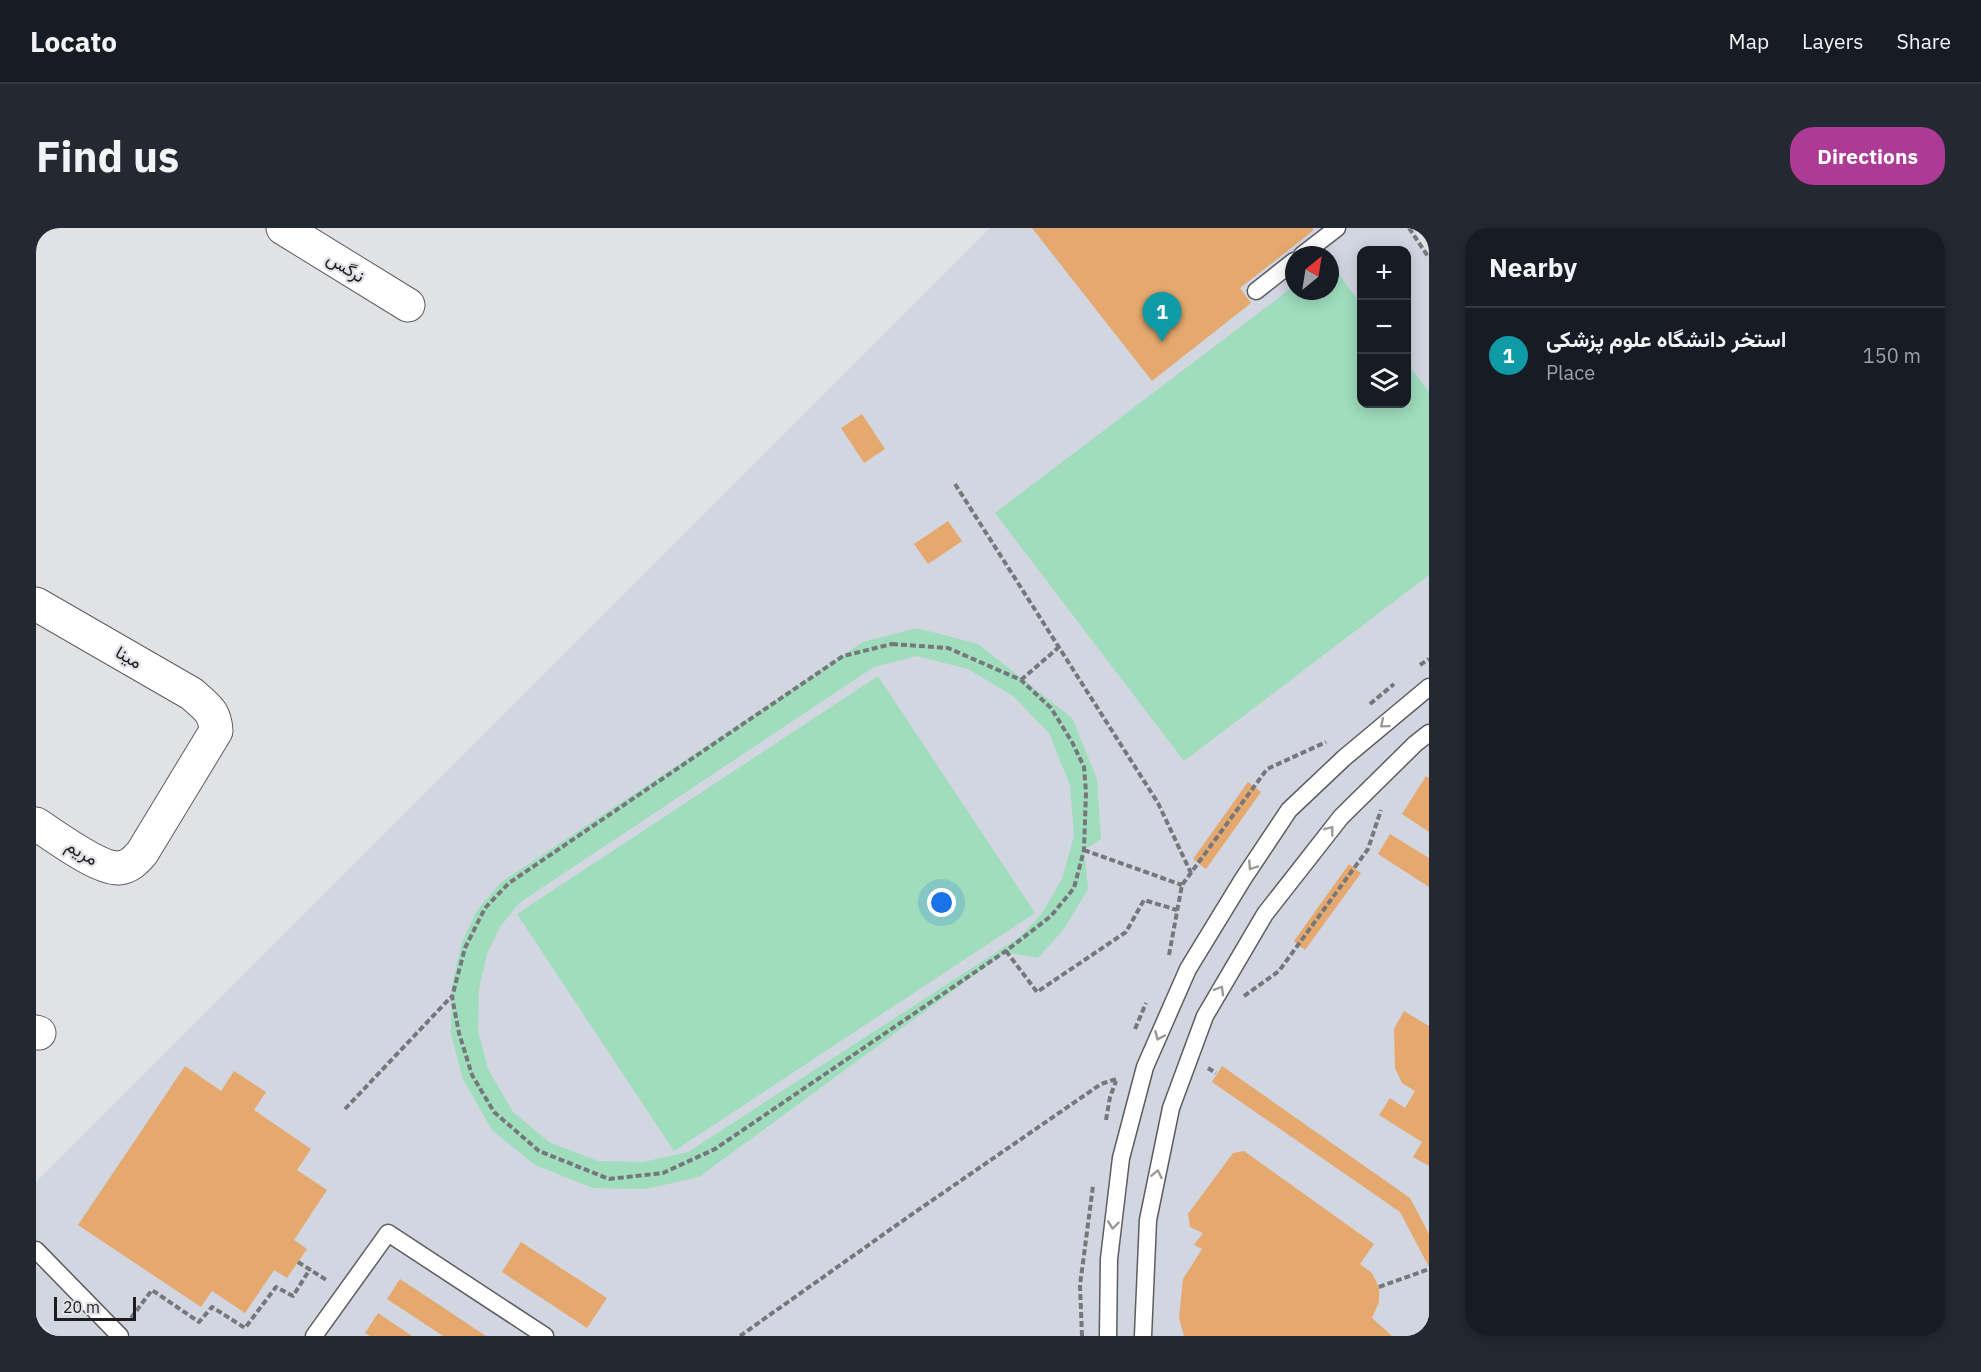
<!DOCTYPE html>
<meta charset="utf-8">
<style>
body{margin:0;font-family:"IBM Plex Sans",Vazirmatn,sans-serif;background:#242831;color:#f1f3f6}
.controls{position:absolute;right:18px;top:18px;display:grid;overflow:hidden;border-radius:12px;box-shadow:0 3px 15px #0003}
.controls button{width:54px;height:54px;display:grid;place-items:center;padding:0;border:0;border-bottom:2px solid #363941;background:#171b24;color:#f1f3f6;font:30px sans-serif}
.compass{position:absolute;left:1249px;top:18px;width:54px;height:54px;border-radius:50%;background:#171b24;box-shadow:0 3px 15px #0003;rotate:30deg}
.scale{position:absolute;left:18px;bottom:15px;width:82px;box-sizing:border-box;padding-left:6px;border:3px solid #1d1d1f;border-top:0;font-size:16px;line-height:21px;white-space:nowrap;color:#1d1d1f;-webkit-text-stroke:4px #e1e2e6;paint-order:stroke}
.you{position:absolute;left:906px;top:675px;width:21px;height:21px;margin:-15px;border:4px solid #fff;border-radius:50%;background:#1a73e8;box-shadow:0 0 0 9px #1a73e833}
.badge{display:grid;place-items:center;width:39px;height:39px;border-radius:50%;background:#ad3a95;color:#fff;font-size:20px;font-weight:700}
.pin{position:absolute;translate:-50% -50px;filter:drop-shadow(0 2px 3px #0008)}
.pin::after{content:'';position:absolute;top:32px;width:21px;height:18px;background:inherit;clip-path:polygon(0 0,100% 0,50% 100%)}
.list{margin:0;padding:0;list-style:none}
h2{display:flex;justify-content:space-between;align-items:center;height:78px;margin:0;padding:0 24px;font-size:26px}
h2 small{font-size:20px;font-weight:400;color:#9ea1a6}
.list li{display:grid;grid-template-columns:39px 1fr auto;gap:18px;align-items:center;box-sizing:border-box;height:96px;padding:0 24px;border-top:2px solid #363941}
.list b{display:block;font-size:22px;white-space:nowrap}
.list p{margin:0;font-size:20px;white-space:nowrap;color:#9ea1a6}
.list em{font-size:20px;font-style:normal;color:#9ea1a6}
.icon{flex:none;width:33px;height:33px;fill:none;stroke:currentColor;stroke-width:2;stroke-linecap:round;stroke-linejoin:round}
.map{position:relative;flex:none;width:1393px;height:1108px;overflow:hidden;border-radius:24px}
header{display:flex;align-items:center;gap:36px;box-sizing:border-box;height:84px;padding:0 30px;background:#171b24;border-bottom:2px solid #363941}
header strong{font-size:28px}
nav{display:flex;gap:33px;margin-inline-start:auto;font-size:21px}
.intro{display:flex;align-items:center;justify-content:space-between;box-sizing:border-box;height:144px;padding:0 36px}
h1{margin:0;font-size:42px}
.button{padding:15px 27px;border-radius:24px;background:#ad3a95;color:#fff;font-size:21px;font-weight:700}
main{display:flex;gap:36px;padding:0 36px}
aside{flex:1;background:#171b24;border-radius:24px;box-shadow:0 3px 15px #0003}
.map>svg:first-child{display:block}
</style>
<header>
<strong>Locato</strong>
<nav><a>Map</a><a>Layers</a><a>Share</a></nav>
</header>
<div class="intro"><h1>Find us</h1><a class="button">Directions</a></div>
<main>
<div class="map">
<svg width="1393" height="1108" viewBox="0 0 1393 1108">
<rect width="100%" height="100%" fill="#e1e2e6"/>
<path fill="#d2d6e1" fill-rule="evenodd" d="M954,0h423l16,27v1081h-1376l-17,-18v-136zM1326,22h44v154h-44zM1258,27h36v36h-36z"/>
<path fill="#9fddbd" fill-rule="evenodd" d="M1294,35l31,41 1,100h44l1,-41 22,29v183l-245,186 -189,-248 299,-227v5h36z
M881,400l61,16 94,74 25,61 4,60 -17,11 4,39 -24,40 -26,29 -32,-6 -307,225 -53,12 -53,-1 -58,-23 -43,-35 -29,-51 -12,-45 1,-48 9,-41 15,-33 24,-29 363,-241zM881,428l51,13 45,27 36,37 21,52 4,51 -12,43 -20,34 -22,24 -332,215 -45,10 -45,-1 -49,-19 -36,-30 -25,-43 -10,-38 1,-42 8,-35 13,-27 19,-24 355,-236z
M842,448l157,237 -361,238 -157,-237z"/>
<path fill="#e5a86e" d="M996,0h280l2,2 -74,58 11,15 -99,78z
M826,186l23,35 -21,14 -23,-35z
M912,293l14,20 -34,23 -14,-20z
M1390,548l3,2v54l-27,-18z
M1212,554l13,10 -55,77 -13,-10z
M1354,606l39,24v29l-51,-33z
M1313,636l12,9 -56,77 -11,-9z
M1368,783l25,15v140l-16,-9 9,-15 -43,-27 11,-17 15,10 10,-17 -13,-8 -7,-15 -1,-39z
M149,838l36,25 13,-20 32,21 -12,18 57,39 -14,21 30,20 -33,50 13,9 -9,13 -11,16 -13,-8 -29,43 -33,-22 -11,16 -123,-82z
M1186,838l188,132 19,36v33l-29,-55 -188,-130z
M1208,923l130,93 -14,20 12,9 7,14v15l-7,16 20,18h-208l-5,-18 4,-39 19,-30 -8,-4 9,-12 -13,-6 -2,-13 45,-61z
M485,1014l86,56 -20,30 -85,-56z
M364,1051l86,57h-43l-56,-37z
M342,1085l34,23h-42l-5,-3z"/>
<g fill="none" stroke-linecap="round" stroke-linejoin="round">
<defs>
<path id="lane" d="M1266,27l35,-27
M1220,63l38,-30
M0,1022l84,86
M278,1108l74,-103 157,103
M1072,1108l1,-77 12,-101 24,-91 43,-98 55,-90 46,-69 55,-52 85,-71
M1107,1108l5,-116 23,-112 34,-92 60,-102 76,-97 74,-73 14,-11"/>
<path id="street" d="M247,0l125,77
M0,376l156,90c14,13 23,17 24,37l-74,122c-7,8 -13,14 -23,15 -21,1 -64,-32 -83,-44
M0,804l3,1"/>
</defs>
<use href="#lane" stroke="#5c5d60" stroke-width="19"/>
<use href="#street" stroke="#5c5d60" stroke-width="35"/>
<path stroke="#76777a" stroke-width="4" stroke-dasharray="6 3" stroke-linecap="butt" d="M1373,0l20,30
M919,256l203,319 33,70
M856,416l56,4 73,32 30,28 21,34 12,25 2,25 -2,58 -10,38 -23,28 -45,35 -291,198 -52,24 -54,6 -70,-28 -45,-39 -22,-37 -13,-42 -7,-36 13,-49 20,-40 24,-25 334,-227z
M1384,437l9,-6
M985,452l38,-33
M1334,476l24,-20
M1048,622l98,35
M970,723l31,41 89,-60 18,-32 33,10
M1133,727l13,-70 85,-116 59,-27
M1208,768l35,-25 89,-122 13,-39
M1099,801l11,-26
M1172,840l8,5
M309,881l106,-112
M1070,892l4,-23 6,-16
M262,1034l30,19
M1343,1059l50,-18
M95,1090l21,-28 47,32 13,-15 33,21 31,-41 17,9 17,-27
M704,1108l168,-119 193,-133 15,-5
M1046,1108l-2,-51 13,-99"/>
<use href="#lane" stroke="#fff" stroke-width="16"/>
<use href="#street" stroke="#fff" stroke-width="33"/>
</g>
<defs><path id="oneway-chevron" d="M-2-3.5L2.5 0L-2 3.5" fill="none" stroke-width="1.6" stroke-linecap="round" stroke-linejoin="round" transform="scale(1.5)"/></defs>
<g stroke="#99999a">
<use href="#oneway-chevron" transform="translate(1348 496) rotate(140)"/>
<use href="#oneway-chevron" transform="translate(1294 602) rotate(-52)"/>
<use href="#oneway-chevron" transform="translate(1216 638) rotate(124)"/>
<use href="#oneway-chevron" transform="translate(1184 762) rotate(-60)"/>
<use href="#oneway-chevron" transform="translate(1123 808) rotate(114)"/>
<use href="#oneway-chevron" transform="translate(1121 946) rotate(-78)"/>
<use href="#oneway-chevron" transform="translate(1077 997) rotate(97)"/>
</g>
<g text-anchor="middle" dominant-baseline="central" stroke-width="4.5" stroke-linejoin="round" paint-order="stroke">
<g font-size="18" fill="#1d1d1f" stroke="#e1e2e6">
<text transform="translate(310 39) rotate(32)">نرگس</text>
<text transform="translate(93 429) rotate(30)">مینا</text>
<text transform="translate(46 624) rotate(30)">مریم</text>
</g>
</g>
</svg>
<div class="controls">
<button>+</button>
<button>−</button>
<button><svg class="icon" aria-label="layers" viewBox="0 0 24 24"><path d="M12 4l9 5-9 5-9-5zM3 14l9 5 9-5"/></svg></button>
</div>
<svg class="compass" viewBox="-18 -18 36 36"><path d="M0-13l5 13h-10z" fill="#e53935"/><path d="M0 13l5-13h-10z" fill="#9ea1a6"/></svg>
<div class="scale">20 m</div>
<div class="you"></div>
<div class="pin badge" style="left:1126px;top:114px;background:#0f9aa8">1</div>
</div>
<aside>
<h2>Nearby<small></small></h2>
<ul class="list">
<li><span class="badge" style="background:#0f9aa8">1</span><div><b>استخر دانشگاه علوم پزشکی</b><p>Place</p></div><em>150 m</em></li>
</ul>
</aside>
</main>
